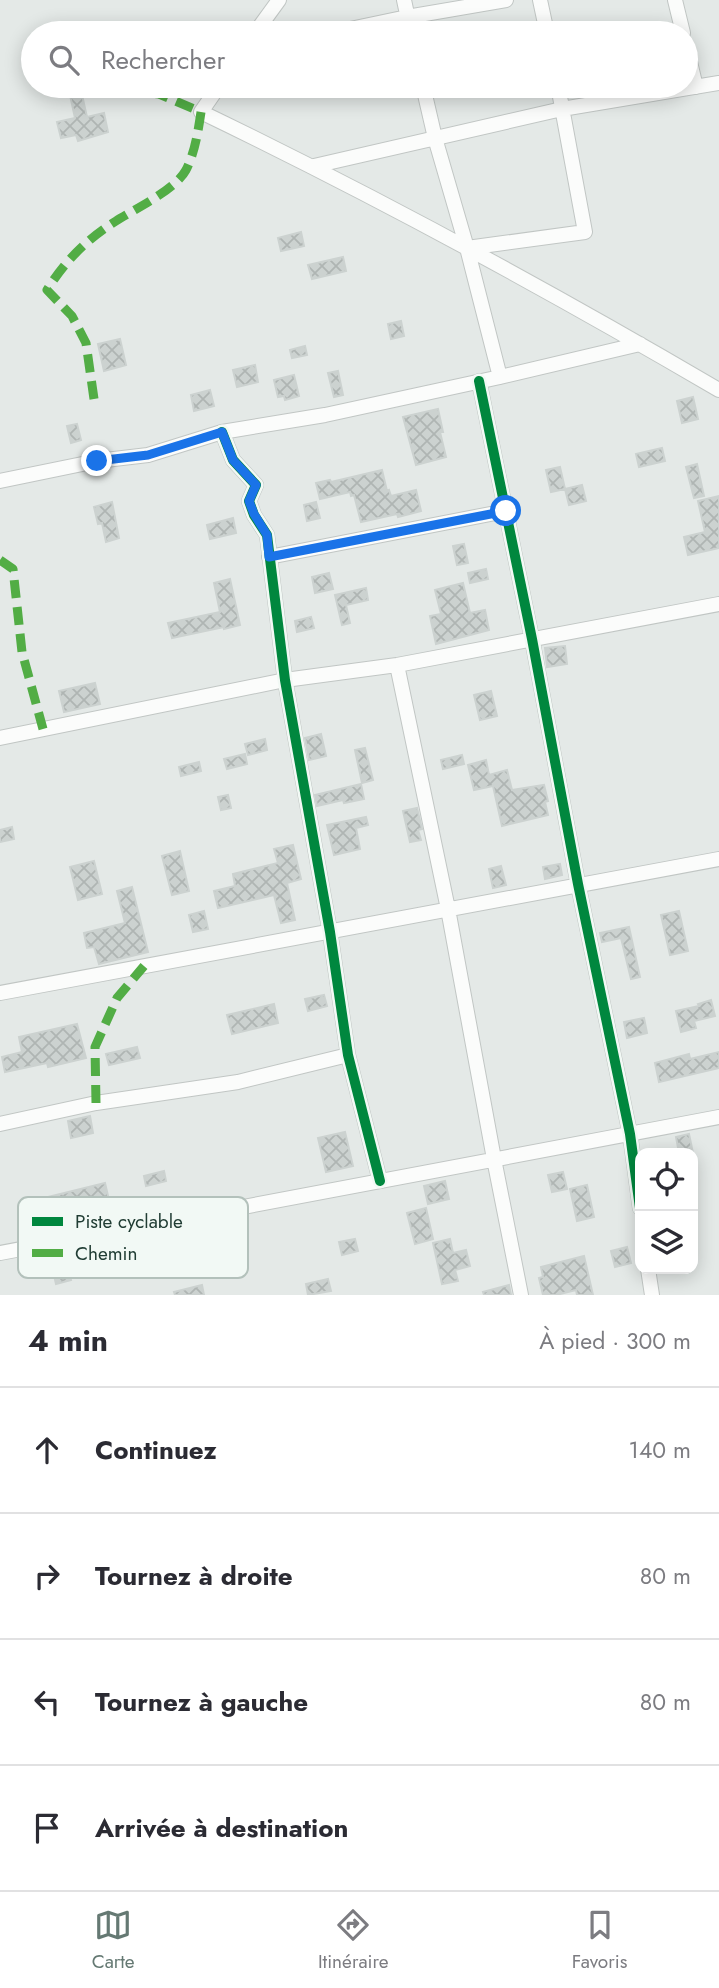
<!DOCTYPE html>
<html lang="fr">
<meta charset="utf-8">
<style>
body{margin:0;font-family:Jost,sans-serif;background:#f2f2f3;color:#2b2b33}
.controls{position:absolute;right:21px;bottom:21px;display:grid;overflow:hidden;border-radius:14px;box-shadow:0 4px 18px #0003}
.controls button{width:63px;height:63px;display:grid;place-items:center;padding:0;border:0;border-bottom:2px solid #e1e1e2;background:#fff;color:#2b2b33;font:35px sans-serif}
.stop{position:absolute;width:21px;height:21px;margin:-16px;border:5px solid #1a73e8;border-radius:50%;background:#fff}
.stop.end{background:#1a73e8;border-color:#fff;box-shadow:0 2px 7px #0008}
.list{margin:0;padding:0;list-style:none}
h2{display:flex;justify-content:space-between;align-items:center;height:91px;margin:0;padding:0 28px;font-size:30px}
h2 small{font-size:23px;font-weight:400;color:#7c7c81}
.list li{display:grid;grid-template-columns:46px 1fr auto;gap:21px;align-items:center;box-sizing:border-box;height:126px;padding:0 28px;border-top:2px solid #e1e1e2}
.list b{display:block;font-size:26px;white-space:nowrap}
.list em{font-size:23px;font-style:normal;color:#7c7c81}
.icon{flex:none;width:38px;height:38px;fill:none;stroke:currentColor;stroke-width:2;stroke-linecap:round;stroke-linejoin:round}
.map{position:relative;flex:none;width:719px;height:1295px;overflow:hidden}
.search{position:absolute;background:#fff;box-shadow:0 4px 18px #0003;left:21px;right:21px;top:21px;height:77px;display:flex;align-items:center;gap:18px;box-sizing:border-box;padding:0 24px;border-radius:38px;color:#7c7c81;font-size:26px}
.sheet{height:595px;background:#fff}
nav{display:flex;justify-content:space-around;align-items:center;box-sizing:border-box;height:98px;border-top:2px solid #e1e1e2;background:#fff;font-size:19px;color:#7c7c81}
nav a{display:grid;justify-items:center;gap:4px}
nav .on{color:#657973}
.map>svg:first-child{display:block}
</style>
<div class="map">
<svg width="719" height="1295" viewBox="0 0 719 1295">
<defs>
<pattern id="building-cross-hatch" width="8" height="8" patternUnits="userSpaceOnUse" patternTransform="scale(1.75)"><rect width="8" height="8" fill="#ccd2d0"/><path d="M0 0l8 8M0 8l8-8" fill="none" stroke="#afb5b3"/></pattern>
</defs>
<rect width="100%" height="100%" fill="#e4e9e7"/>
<path fill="url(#building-cross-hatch)" stroke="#ccd2d0" stroke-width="2" d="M68,86h12l7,31 17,-4 4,19 -30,9 -2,-6 -15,3 -4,-16 18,-4z
M301,232l3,14 -23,5 -3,-13z
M343,257l3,14 -34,8 -4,-14z
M401,321l3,15 -13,3 -3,-15z
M120,339l6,26 -22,6 -6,-27z
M305,346l2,9 -15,3 -2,-8z
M255,365l3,17 -21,5 -4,-17z
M338,371l5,24 -9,2 -6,-24z
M294,375l5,21 -14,4 -1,-4 -6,1 -4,-17z
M210,390l4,16 -20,5 -3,-16z
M693,397l5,22 -16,4 -5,-22z
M438,409l5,23h-3l6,25 -30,8 -13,-48z
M77,424l4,16 -10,3 -4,-17z
M662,448l3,13 -26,6 -3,-13z
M697,464l7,32 -10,2 -8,-31z
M560,467l5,22 -14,3 -5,-22z
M382,470l5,21 2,-1 2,6 25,-6 5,21 -23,6 -1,-3 -36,8 -7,-27 -3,1 -1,-4 -30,7 -4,-16 14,-3 1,2z
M582,485l4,16 -17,4 -4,-16z
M719,496v52l-31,7 -4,-18 21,-5 -7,-31z
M112,502l7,36 -13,4 -4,-19 -4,1 -4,-17z
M316,502l4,16 -13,3 -3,-16z
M233,518l3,15 -26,6 -3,-14z
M464,544l4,19 -11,2 -4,-19z
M486,569l2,10 -18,4 -2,-10z
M329,573l4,16 -18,4 -3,-16z
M230,579l10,46 -16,4v-2l-52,11 -4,-15 52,-11 -6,-29z
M463,583l7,30 15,-3 4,20 -53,14 -6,-28 11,-2 -6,-24z
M366,588l2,12 -22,5 4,18 -8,2 -7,-30z
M311,617l3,11 -17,4 -2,-11z
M565,646l2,18 -20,3 -2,-19z
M95,683l5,21 -36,8 -5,-21z
M491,691l6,25 -17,4 -6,-25z
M321,734l5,22 -17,4 -4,-22z
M265,739l2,11 -19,5 -3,-11z
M365,748l8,32 -11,3 -7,-33z
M245,754l2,10 -20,5 -3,-10z
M462,755l2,9 -21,5 -2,-9z
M486,760l3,15 18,-5 5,20 32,-5 4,16 -3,1 3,13 -46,11 -9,-40 -19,4 -6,-25z
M199,762l2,9 -20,5 -2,-9z
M361,784l3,15 -20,4 -1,-3 -26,6 -2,-11z
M228,795l3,13 -10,2 -3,-13z
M417,808l5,21 -4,1 3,10 -11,2 -7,-31z
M366,817l2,8 -12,3 4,21 -26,6 -7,-30z
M12,827l2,12 -14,3v-12z
M293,845l8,34 -14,4 8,37 -14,3 -7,-28 -56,13 -4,-17 21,-5 -2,-12 45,-11 -4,-14z
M180,851l9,40 -17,4 -10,-39z
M94,861l8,33 -24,6 -8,-33z
M560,864l2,11 -17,4 -2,-12z
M501,866l5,19 -13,3 -4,-19z
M132,887l16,65 -49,12 -5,-17 -7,1 -3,-15 41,-10 -8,-32z
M204,911l4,18 -15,3 -4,-17z
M679,911l9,40 -18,4 -9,-40z
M629,927l11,50 -9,2 -10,-41 -19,4 -2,-9z
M324,995l3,11 -19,5 -3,-12z
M711,1000l4,16 -21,5 2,7 -15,4 -5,-21 23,-5 -1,-2z
M274,1004l4,19 -46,11 -5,-19z
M644,1018l3,15 -20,5 -3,-16z
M77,1024l9,34 -38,9 -1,-4 -42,9 -3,-15 20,-5 -3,-15z
M137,1047l3,11 -31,7 -3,-11z
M719,1052v16l-60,14 -4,-19 34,-9 1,5z
M90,1116l3,17 -22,5 -3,-17z
M345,1132l8,34 -27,6 -8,-34z
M689,1134l4,19h-14l-3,-16z
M164,1171l2,10 -20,5 -2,-10z
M563,1172l4,17 -15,3 -4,-17z
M445,1181l4,18 -21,5 -4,-18z
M105,1183l4,17 -57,14 -4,-17z
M587,1185l7,32 -17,4 -7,-32z
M426,1208l7,31 -18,5 -8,-31z
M355,1239l3,12 -16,4 -3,-13z
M450,1239l3,14 13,-3 4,16 -15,4 3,11 -16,3 -9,-41z
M627,1247l4,16 -16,4 -4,-16z
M584,1256l9,39h-16l-1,-5 -20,5h-13l-4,-17 4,-1 -2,-10z
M66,1259l5,21 -15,4 -5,-22z
M328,1279l3,12 -23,4 -2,-11z
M202,1285l2,10h-29l-1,-3z
M509,1285l2,10h-27l-1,-3z"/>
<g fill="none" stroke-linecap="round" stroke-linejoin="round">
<defs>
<path id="minor" d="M404,0l7,33
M540,0l7,33
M675,0l8,33
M255,33l24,-33
M331,33l76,-16 99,-17
M686,45l10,42
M219,86l-18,26c176,85 349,179 518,278
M423,86l12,52 32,110 33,129
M314,166l248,-57 157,-26
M467,248l118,-16 -27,-146
M479,381l53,258 46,245 52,250 10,74
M222,432l11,28 23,25 -7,16 5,14 13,20 18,145 45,252 18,123 32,126
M0,481l97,-20 51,-6 74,-23 103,-17 175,-38 140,-33
M269,557l237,-46
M397,665l51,244 46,250 27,136
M0,738l285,-58 112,-15 322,-61
M0,993l719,-134
M0,1124l96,-21 142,-21 110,-27
M0,1253l719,-136
M648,1269l4,26"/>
</defs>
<use href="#minor" stroke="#c1c6c4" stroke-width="16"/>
<use href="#minor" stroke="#fbfcfb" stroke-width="14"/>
<path stroke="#52ad45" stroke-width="9" stroke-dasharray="18 9" stroke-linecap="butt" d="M94,399l-8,-56 -14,-27 -25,-26c18,-29 40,-51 69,-69 19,-12 59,-31 70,-51 9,-18 12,-38 15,-58l-42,-18 -31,-4 -4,-4
M0,560l13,9 9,83 21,77
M96,1103l-1,-56 22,-49 27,-32"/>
<defs>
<path id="cycleway" d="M479,381l53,258 46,245 52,250 10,74
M222,432l11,28 23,25 -7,16 5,14 13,20 18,145 45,252 18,123 32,126"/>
</defs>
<use href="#cycleway" stroke="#f2f9f5" stroke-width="15"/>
<use href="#cycleway" stroke="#00873e" stroke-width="10"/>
</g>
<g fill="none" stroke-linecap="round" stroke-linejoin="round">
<path stroke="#1a73e8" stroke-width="9" d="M97,461l51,-6 74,-23 11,28 23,25 -7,16 5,13 13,21 2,22 237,-46"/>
</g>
<rect x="18" y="1197" width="230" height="81" rx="10" fill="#f2f9f5" stroke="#b3c1bb" stroke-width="2"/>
<rect x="32" y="1217" width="31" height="9" fill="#00873e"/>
<rect x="32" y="1249" width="31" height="8" fill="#52ad45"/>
<g font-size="19" fill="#213d34">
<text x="75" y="1228">Piste cyclable</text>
<text x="75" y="1260">Chemin</text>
</g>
</svg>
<div class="controls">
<button><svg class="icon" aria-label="locate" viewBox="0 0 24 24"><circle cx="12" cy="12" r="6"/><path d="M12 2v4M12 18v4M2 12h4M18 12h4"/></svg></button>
<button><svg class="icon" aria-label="layers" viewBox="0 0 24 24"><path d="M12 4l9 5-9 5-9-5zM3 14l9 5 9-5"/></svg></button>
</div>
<div class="stop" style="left:506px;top:511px"></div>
<div class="stop end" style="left:97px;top:461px"></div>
<div class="search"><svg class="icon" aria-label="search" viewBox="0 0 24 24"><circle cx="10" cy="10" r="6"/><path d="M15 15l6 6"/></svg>Rechercher</div>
</div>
<section class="sheet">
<h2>4 min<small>À pied · 300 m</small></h2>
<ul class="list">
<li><svg class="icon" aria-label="ahead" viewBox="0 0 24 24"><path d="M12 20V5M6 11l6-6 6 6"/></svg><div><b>Continuez</b></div><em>140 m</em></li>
<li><svg class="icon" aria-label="right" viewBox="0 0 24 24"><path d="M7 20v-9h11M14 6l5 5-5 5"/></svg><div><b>Tournez à droite</b></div><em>80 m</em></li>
<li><svg class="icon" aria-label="left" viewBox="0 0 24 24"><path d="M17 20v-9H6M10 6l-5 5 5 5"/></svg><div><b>Tournez à gauche</b></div><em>80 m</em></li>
<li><svg class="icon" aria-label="arrive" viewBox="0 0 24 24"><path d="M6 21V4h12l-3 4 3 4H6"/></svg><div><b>Arrivée à destination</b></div></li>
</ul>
</section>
<nav>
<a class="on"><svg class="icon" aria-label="map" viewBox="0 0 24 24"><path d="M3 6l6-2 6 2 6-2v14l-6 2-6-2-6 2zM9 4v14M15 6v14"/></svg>Carte</a>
<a><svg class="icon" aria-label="directions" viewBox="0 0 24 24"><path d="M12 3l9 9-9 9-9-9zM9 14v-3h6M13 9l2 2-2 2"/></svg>Itinéraire</a>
<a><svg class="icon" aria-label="saved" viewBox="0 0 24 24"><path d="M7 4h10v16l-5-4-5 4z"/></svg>Favoris</a>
</nav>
